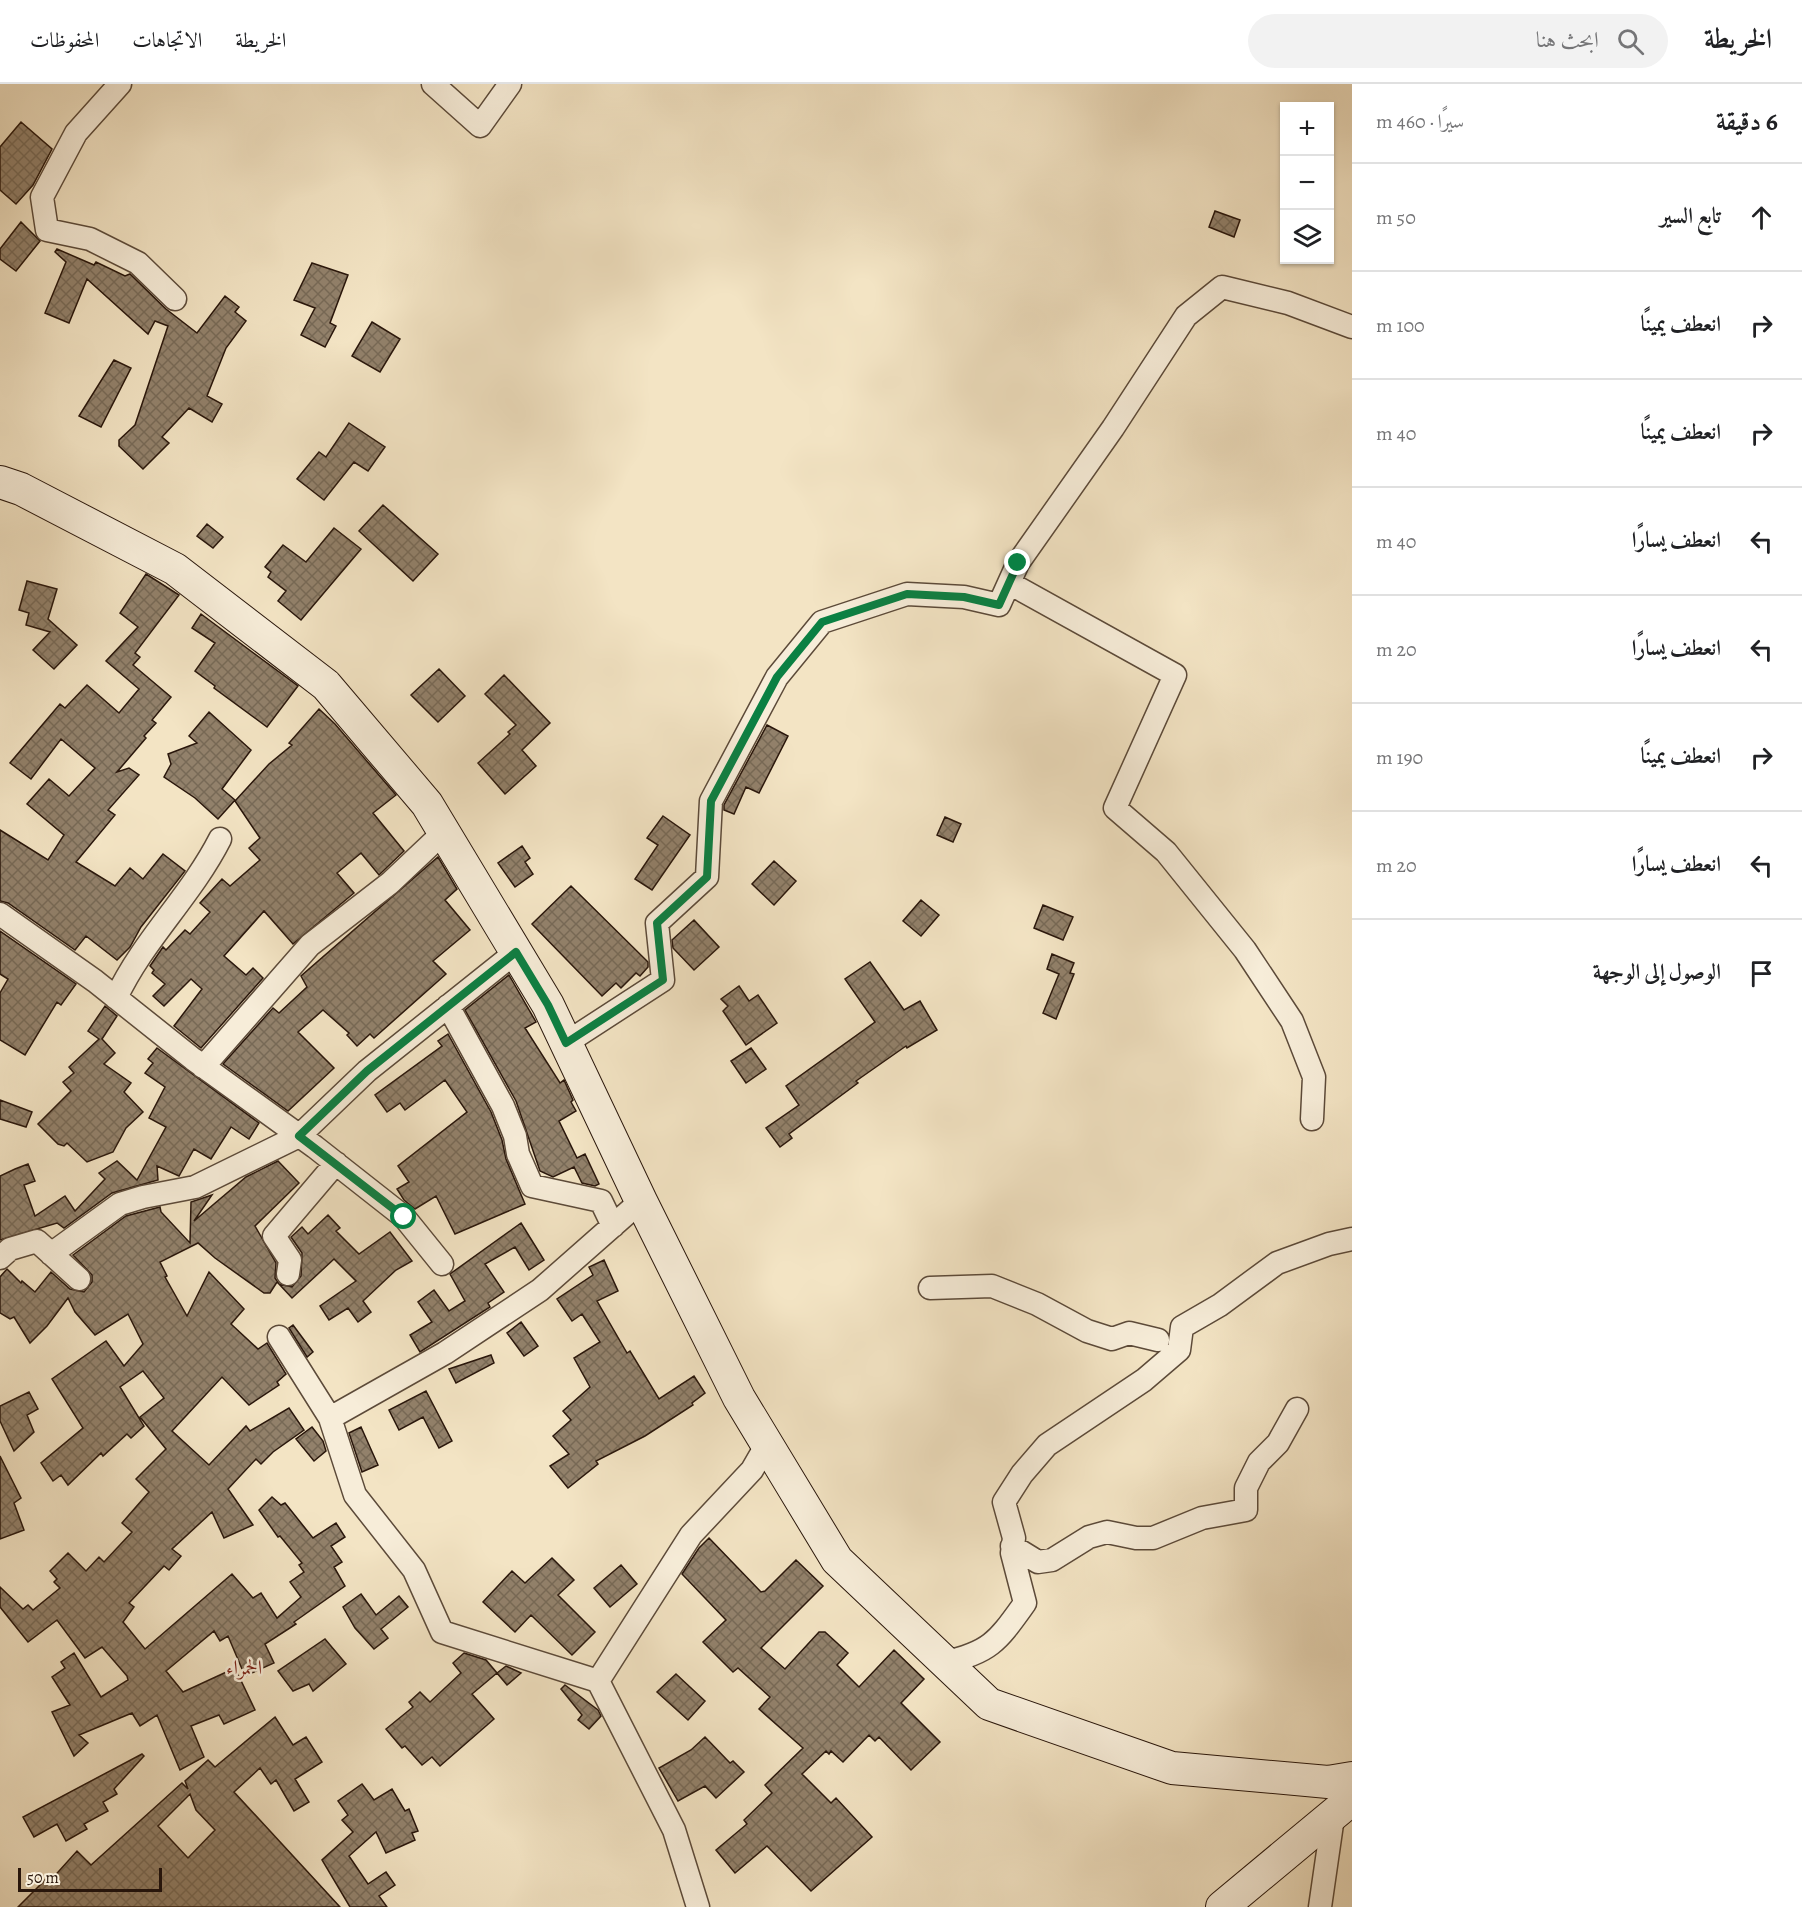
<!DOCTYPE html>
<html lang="ar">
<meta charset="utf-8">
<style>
body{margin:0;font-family:Alegreya,Amiri,serif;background:#f2f2f2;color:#202124;direction:rtl}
.controls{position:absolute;right:18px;top:18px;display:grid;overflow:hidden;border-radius:0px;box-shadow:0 2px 4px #0004}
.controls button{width:54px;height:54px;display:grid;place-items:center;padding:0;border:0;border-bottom:2px solid #e0e0e0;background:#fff;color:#202124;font:30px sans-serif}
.scale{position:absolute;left:18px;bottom:15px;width:144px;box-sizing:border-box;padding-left:6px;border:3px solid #29160b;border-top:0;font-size:16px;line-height:21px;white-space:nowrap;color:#29160b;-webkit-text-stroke:4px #f7edd9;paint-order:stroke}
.stop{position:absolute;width:18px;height:18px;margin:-14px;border:4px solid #0b8043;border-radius:50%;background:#fff}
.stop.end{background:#0b8043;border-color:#fff;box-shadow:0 2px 6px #0008}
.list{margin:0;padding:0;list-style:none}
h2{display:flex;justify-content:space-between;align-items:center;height:78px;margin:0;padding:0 24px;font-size:26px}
h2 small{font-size:20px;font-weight:400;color:#757577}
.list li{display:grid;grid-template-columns:39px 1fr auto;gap:18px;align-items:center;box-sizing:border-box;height:108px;padding:0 24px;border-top:2px solid #e0e0e0}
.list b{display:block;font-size:22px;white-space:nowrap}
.list em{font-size:20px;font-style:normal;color:#757577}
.icon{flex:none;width:33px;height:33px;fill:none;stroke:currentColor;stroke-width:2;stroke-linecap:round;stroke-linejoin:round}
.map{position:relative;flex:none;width:1352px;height:1823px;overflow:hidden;direction:ltr}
header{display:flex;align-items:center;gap:36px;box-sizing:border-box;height:84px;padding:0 30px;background:#fff;border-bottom:2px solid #e0e0e0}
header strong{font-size:28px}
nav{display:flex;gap:33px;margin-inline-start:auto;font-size:21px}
.search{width:420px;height:54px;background:#f2f2f2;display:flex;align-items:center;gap:15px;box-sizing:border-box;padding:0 21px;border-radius:33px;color:#757577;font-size:22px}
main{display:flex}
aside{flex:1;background:#fff}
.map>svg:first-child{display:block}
</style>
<header>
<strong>الخريطة</strong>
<div class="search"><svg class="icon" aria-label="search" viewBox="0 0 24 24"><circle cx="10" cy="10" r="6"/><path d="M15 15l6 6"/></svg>ابحث هنا</div>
<nav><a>الخريطة</a><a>الاتجاهات</a><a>المحفوظات</a></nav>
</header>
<main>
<aside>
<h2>6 دقيقة<small>سيرًا · 460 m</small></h2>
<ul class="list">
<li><svg class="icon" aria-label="ahead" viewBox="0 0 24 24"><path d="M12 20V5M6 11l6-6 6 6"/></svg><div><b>تابع السير</b></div><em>50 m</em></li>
<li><svg class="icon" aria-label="right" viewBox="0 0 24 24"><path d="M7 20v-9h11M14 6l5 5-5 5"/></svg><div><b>انعطف يمينًا</b></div><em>100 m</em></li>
<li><svg class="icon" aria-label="right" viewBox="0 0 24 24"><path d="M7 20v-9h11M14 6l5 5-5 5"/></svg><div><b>انعطف يمينًا</b></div><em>40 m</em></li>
<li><svg class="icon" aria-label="left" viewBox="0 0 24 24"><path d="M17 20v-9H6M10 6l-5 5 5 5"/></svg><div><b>انعطف يسارًا</b></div><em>40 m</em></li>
<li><svg class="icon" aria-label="left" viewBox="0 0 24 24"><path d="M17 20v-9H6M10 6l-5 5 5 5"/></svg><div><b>انعطف يسارًا</b></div><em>20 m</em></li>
<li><svg class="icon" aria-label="right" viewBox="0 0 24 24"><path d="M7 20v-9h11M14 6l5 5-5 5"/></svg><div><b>انعطف يمينًا</b></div><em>190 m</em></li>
<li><svg class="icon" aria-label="left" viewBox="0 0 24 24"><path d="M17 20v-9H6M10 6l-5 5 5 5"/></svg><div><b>انعطف يسارًا</b></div><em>20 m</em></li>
<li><svg class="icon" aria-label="arrive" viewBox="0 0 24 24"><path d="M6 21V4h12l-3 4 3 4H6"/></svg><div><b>الوصول إلى الوجهة</b></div></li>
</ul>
</aside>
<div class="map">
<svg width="1352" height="1823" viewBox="0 0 1352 1823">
<defs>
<pattern id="building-cross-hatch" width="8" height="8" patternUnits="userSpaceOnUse" patternTransform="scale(1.5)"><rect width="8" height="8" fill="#92816b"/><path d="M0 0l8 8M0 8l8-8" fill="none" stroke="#776956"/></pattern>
</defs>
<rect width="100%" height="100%" fill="#f3e4c4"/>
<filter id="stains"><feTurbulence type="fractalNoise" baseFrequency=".00333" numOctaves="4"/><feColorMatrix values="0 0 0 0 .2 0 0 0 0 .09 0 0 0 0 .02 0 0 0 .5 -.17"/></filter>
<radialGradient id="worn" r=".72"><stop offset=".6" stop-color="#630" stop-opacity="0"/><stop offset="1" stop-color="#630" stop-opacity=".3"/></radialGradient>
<path fill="url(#building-cross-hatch)" stroke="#29160b" stroke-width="1.5" fill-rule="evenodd" d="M21,38l31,27 -19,36 -17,19 -16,-14v-43z
M1215,127l25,9 -6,17 -25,-10z
M21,138l19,19 -24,30 -16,-12v-10z
M57,165l37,16 2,-3 29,14 5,-2 36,35 31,24 28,-37 14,11 -4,5 11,9 -20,27 -19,48 15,8 -10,18 -23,-14 -27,29 7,6 -26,26 -24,-23v-6l16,-15 33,-99 -13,-5 -7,13 -61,-55 -18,44 -24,-10 21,-51 -11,-10z
M312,179l36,12 -18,48 6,3 -11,21 -24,-12 14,-27 -21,-8z
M372,238l28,17 -20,33 -28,-16z
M114,276l17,8 -30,59 -22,-11z
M349,339l36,24 -17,24 -14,-9 -30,38 -27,-21 22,-27 7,5z
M383,421l55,49 -25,27 -54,-50z
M207,440l16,13 -10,11 -16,-12z
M334,444l27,21 -60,71 -23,-19 8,-10 -18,-14 3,-5 -6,-5 18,-22 23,17z
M146,490l33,21 -44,58 5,4 -7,8 38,32 -19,23 4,3 -12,13 2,2 -29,34 12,-4 10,7 -31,35 7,5 -39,47 39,24 15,-18 13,11 20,-25 22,17 -44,56 -11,20 -13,13 -31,-24 -11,14 -67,-47 -8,-2v-71l48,30 16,-25 -37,-31 22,-25 20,17 26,-28 -34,-29 -30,40 -21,-16 50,-59 5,4 22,-23 32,28 20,-24 -33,-28 32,-34 -18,-14z
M27,497l30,8 -9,30 29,26 -23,24 -21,-19 17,-18 -24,-7 3,-12 -10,-3z
M201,530l97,72 -31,41 -53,-39 1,-2 -20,-15 20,-28 -23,-15z
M439,585l26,27 -27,26 -27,-27z
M504,591l46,48 -28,27 14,16 -31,28 -27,-31 32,-29 -2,-2 8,-7 -31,-31z
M319,625l16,15 61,71 -23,18 31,38 -25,24 -18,-22 -24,20 17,20 -61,51 -29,-33 -40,45 22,19 7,-7 10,10 -62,70 -27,-22 28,-37 -11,-10 -27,27 -11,-10 12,-12 -13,-11 2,-3 -4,-4 13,-19 3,3 19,-20 5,4 20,-22 -10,-9 22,-24 8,7 30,-26 -11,-12 11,-10 -25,-37 34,-37 23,-19 -3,-2z
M209,628l42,38 -29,39 13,11 -17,19 -23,-21 -31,-21 7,-13 -3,-10 29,-11 -8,-7z
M767,641l21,11 -29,57 -13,-6 -12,27 -10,-4v-5z
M663,732l27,19 -38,55 -17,-11 23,-34 -11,-7z
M945,733l16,7 -8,18 -16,-7z
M522,762l8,12 -5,4 8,12 -18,13 -17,-24z
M438,773l19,32 -12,11 25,30 -37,31 13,13 -72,64 -4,-4 -13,12 -10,-11 2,-2 -26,-23 -25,22 36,36 -46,43 -65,-47 50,-56 6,5 28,-26 -6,-11z
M774,777l22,20 -22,24 -22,-21z
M571,802l77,76v5l-8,9 -4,-3 -15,15 -5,-5 -14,13 -70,-72z
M921,816l18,15 -18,21 -18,-15z
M1043,821l30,12 -10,23 -29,-12z
M694,836l25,27 -25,23 -21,-22 -1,-8z
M0,847l76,53 -15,21 -4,-3 -32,53 -25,-15v-47l8,-14 -8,-5z
M1052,870l22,9 -4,10 4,1 -18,45 -13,-6 16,-39 -12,-5z
M870,878l34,48 16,-9 17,29 -30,18 -1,-2 -50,35 2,2 -69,51 3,4 -12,9 -14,-19 33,-23 -13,-19 89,-64 -30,-43z
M509,891l27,47 -11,6 35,55 4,-3 9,20 -2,2 5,9 -17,10 18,37 8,-4 14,30 -4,2 -13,-3 -8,-16 -21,10 -13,-6 -24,-70 -51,-91z
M739,902l10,15 9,-6 19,28 -31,22 -23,-34 5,-5 -7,-7z
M105,922l12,10 -15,23 13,14 -11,11 27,19 -7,9 19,20 -17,16 -13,24 -26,10 -20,-19 -3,3 -6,-2 -20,-20 33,-33 -8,-9 11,-9 -5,-6 30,-28 -11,-8z
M448,950l43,78 11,28 4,19 19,45 -70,30 -19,-38 -21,13 -11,-9 -7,-11 12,-7 -11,-16 69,-54 -22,-32 -40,30 -5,-7 -13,9 -12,-17 67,-49 -4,-5z
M157,964l102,75 -10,16 -18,-12 -20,32 -17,-10 -15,27 -22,-10 1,14 -46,13 -48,35 -7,-5 -57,17v-64l15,-7 13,-5 7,17 -11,4 11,31 30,-20 10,15 30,-32 -6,-6 18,-12 20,19 29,-53 -17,-9 16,-31 -20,-14 8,-10 -5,-4z
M751,964l15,21 -20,14 -15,-22z
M0,1016l32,12 -6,15 -26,-8z
M278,1077l21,22 -44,43 21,37 -1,15 4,6 -2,-2 -7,11h-6l-49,-35 -17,-15 -38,19 7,14 -2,1 22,39 22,-44 35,37 -13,15 27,25 9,-6 19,31 -9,8 2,3 -30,20 -27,-28 -50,54 37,34 37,-39 4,5 39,-23 15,22 -31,22 -12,12 -5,-5 -28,30 25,36 -29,13 -12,-26 -40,37 9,7 -12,14 -5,-4 -35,37 5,4 -11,15 22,27 87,-75 21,24 8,-5 16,25 24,-21 -11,-15 14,-10 -5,-7 3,-2 -22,-27 -2,1 -19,-27 13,-13 9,8 4,-2 28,35 23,-15 9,14 -14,9 11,16 -8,5 11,19 -51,36 2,2 -31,20 9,19 -29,13 -17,-40 -8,5 -6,-10 -48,40 17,21 52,-24 20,42 -31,14 -5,-9 -28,11 13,31 -24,13 -23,-55 -17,11 -8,-13 -53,22 9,8 -14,13 -22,-44 18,-7 -18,-28 13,-9 -4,-6 13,-9 27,44 27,-17 -1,-4 -25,-29 -17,11 -28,-38 -29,22 -28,-35v-20l23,22 5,-4 5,5 27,-22 -6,-6 3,-3 -7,-8 18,-18 18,18 13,-14 5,5 28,-30 -10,-9 27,-31 -13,-13 30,-30 -26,-32 24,-19 -21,-27 -23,16 24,39 -13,12 -4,-4 -24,22 -2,-3 -33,32 -7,-10 -8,6 -12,-18 42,-35 -31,-49 54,-38 18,25 19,-22 -15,-30 -33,21 -20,-23 -7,-14 -21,28 -17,17 -16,-26 -4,2 -10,-6v-36l7,-8 14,14 1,-2 13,11 16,-20 19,17 14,3 8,-10v-7l-19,-20 53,-39 34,-9 1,5 29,31 1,-41 21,-7 -18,26 52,-44z
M328,1131l12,13 -4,3 23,23 31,-22 22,29 -16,9 -33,31 8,11 -13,10 -10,-14 -19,12 -9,-14 36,-25 -22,-22 -42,39 -13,-14 13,3 9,-11 1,-23 -11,-16 11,-10 6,7z
M521,1139l23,37 -15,10 -14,-23 -30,17 19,28 -16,11 2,4 -70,45 -10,-17 22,-13 -14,-20 16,-12 15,21 16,-10 -15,-27z
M604,1176l14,31 -21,10 30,52 3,-2 29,48 35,-23 11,17 -13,10 1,2 -48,31 -49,25 2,3 -30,24 -18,-22 19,-12 -16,-18 18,-16 -8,-9 27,-24 -16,-29 26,-16 -18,-28 -10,7 -15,-22 36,-24 -4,-8z
M521,1238l17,24 -14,10 -17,-23z
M293,1241l20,27 -6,5 -18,-29z
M491,1271l3,8 -38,20 -7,-14z
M426,1307l26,50 -13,7 -16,-31 -24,13 -10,-20z
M29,1308l9,17 -11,6 7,17 -20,19 -14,-30v-15z
M312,1343l11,14 3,10 -12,10 -18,-22z
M361,1343l17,38 -16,7 -13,-39z
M0,1372l21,42 -7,5 10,27 -24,9z
M709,1454l52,54 4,-1 31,-31 27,26 -62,62 24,21 34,-37h6l23,21 -11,12 22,22 35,-37 30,29 -23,24 39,39 -29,28 -32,-33 -4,4 -6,-6 -26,27 -12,-11 -2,3 -3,-3 -24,23 29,29 5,-5 36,39 -61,54 -44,-45 -32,27 -19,-23 31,-26 -3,-4 28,-27 -7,-8 38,-37 -44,-39 11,-12 -32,-29 -5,4 -30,-30 23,-22 -44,-46 17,-26z
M552,1474l22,22 -16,15 37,37 -23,23 -41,-40 -16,17 -32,-30 29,-31 13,12z
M621,1481l16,19 -27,23 -16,-19z
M361,1510l15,21 23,-19 9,11 -27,22 7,9 -14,11 -19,-21 -12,-21z
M325,1555l21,25 -33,27 -4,-7 -16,7 -15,-20z
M464,1569l22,7 11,13 -25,21 22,25 -54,47 -8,-9 -10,8 -17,-19 -3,2 -16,-19 27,-22 -4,-5 11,-10 10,10 31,-29 -8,-10z
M506,1582l15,7 -14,12 -10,-12z
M676,1590l29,27 -17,19 -31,-28z
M565,1601l33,25 3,6 -12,13 -11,-9 4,-5 -21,-26z
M275,1633l18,28 13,-8 16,25 -27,17 14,23 -15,9 -18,-31 -5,4 -11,-16 -26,24 106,115h-322l29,-29 3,3 27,-30 14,14 91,-82 6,6 -3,-8 23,-21 7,7zM190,1710l6,16 19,20 -27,28 -30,-32z
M705,1653l25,26 3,-2 11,11 -28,26 -11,-12 -27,15 -19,-33 32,-18z
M142,1670l2,2 -30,33 3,5 -14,8 5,9 -24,13 3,5 -21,12 -9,-17 -23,13 -11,-20z
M362,1700l12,16 18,-11 13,22 4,-2 9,22 -6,2 3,7 -29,13 -10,-21 -27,24 19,28 18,-12 9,13 -16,11 8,11h-37l-28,-47 31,-28 -11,-12 6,-5 -10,-14z"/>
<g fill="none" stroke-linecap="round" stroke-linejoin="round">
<defs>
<path id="street" d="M120,0l-44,49 -34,64 5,33 43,9 48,24 37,36
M433,0l47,42 30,-42
M1009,499l166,92 -60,133 51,44 79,98 47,71 22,56 -2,42
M0,830l95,67 98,78 122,88 89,70 38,47
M116,914c27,-58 75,-102 104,-159
M448,922l55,100 12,30 3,18 14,32 69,15 12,25
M566,959l97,-63 -6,-57 50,-46 4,-76 66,-124 45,-55 85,-28 57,3 35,8 19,-42 95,-135 73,-112 36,-29 66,16 64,24
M203,983l107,-122 80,-62 54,-51
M51,1170l69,-50 23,-7 52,-10 104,-51 68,-65 149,-119
M0,1174l10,-9 27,-8 42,38
M288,1190l2,-14 -16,-24 62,-73
M930,1204l62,-2 45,18 50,27 25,8 17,-6 29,7
M279,1253l51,81 25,77 59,75 28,62 156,49 76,149 24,77
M330,1334l115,-65 95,-63 101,-89
M1012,1462l26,16 14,-2 37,-23 18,-5 29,6h17l49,-20 44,-8v-22l13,-26 19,-19 19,-34
M945,1578c46,-9 54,-23 80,-59l-13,-50 2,-15 -10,-36 18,-28 25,-29 97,-65 35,-30 3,-23 38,-22 57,-42 52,-19 23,-5
M598,1597l93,-146 61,-65 15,-26
M1320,1823l13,-90"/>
<path id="secondary" d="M0,398l21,7 154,80 151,116 101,119 121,201 93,196 98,197 98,162 152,144 183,64 156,14 24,-4
M1222,1823l130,-108"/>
</defs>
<use href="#street" stroke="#5c4a39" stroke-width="25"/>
<use href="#secondary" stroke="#29160b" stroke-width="34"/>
<use href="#street" stroke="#f7edd9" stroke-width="22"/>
<use href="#secondary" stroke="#f7edd9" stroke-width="32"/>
</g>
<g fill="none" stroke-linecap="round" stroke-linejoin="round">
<path stroke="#0b8043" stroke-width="8" d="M404,1133l-105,-81 68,-65 149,-119 32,53 18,38 97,-63 -6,-57 50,-46 4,-76 66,-124 45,-55 85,-28 57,3 35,8 19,-42"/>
</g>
<g text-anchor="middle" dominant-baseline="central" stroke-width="5" stroke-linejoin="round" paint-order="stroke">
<g font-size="20" fill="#7a1f14" stroke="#f7edd9">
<text x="244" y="1583">الحمراء</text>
</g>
</g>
<rect width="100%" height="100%" filter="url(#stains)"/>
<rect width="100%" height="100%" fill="url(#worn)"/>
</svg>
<div class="controls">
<button>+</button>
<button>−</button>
<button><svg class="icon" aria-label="layers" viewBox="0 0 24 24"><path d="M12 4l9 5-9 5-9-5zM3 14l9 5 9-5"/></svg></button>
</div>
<div class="scale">50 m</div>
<div class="stop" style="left:404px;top:1133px"></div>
<div class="stop end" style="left:1018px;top:479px"></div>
</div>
</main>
